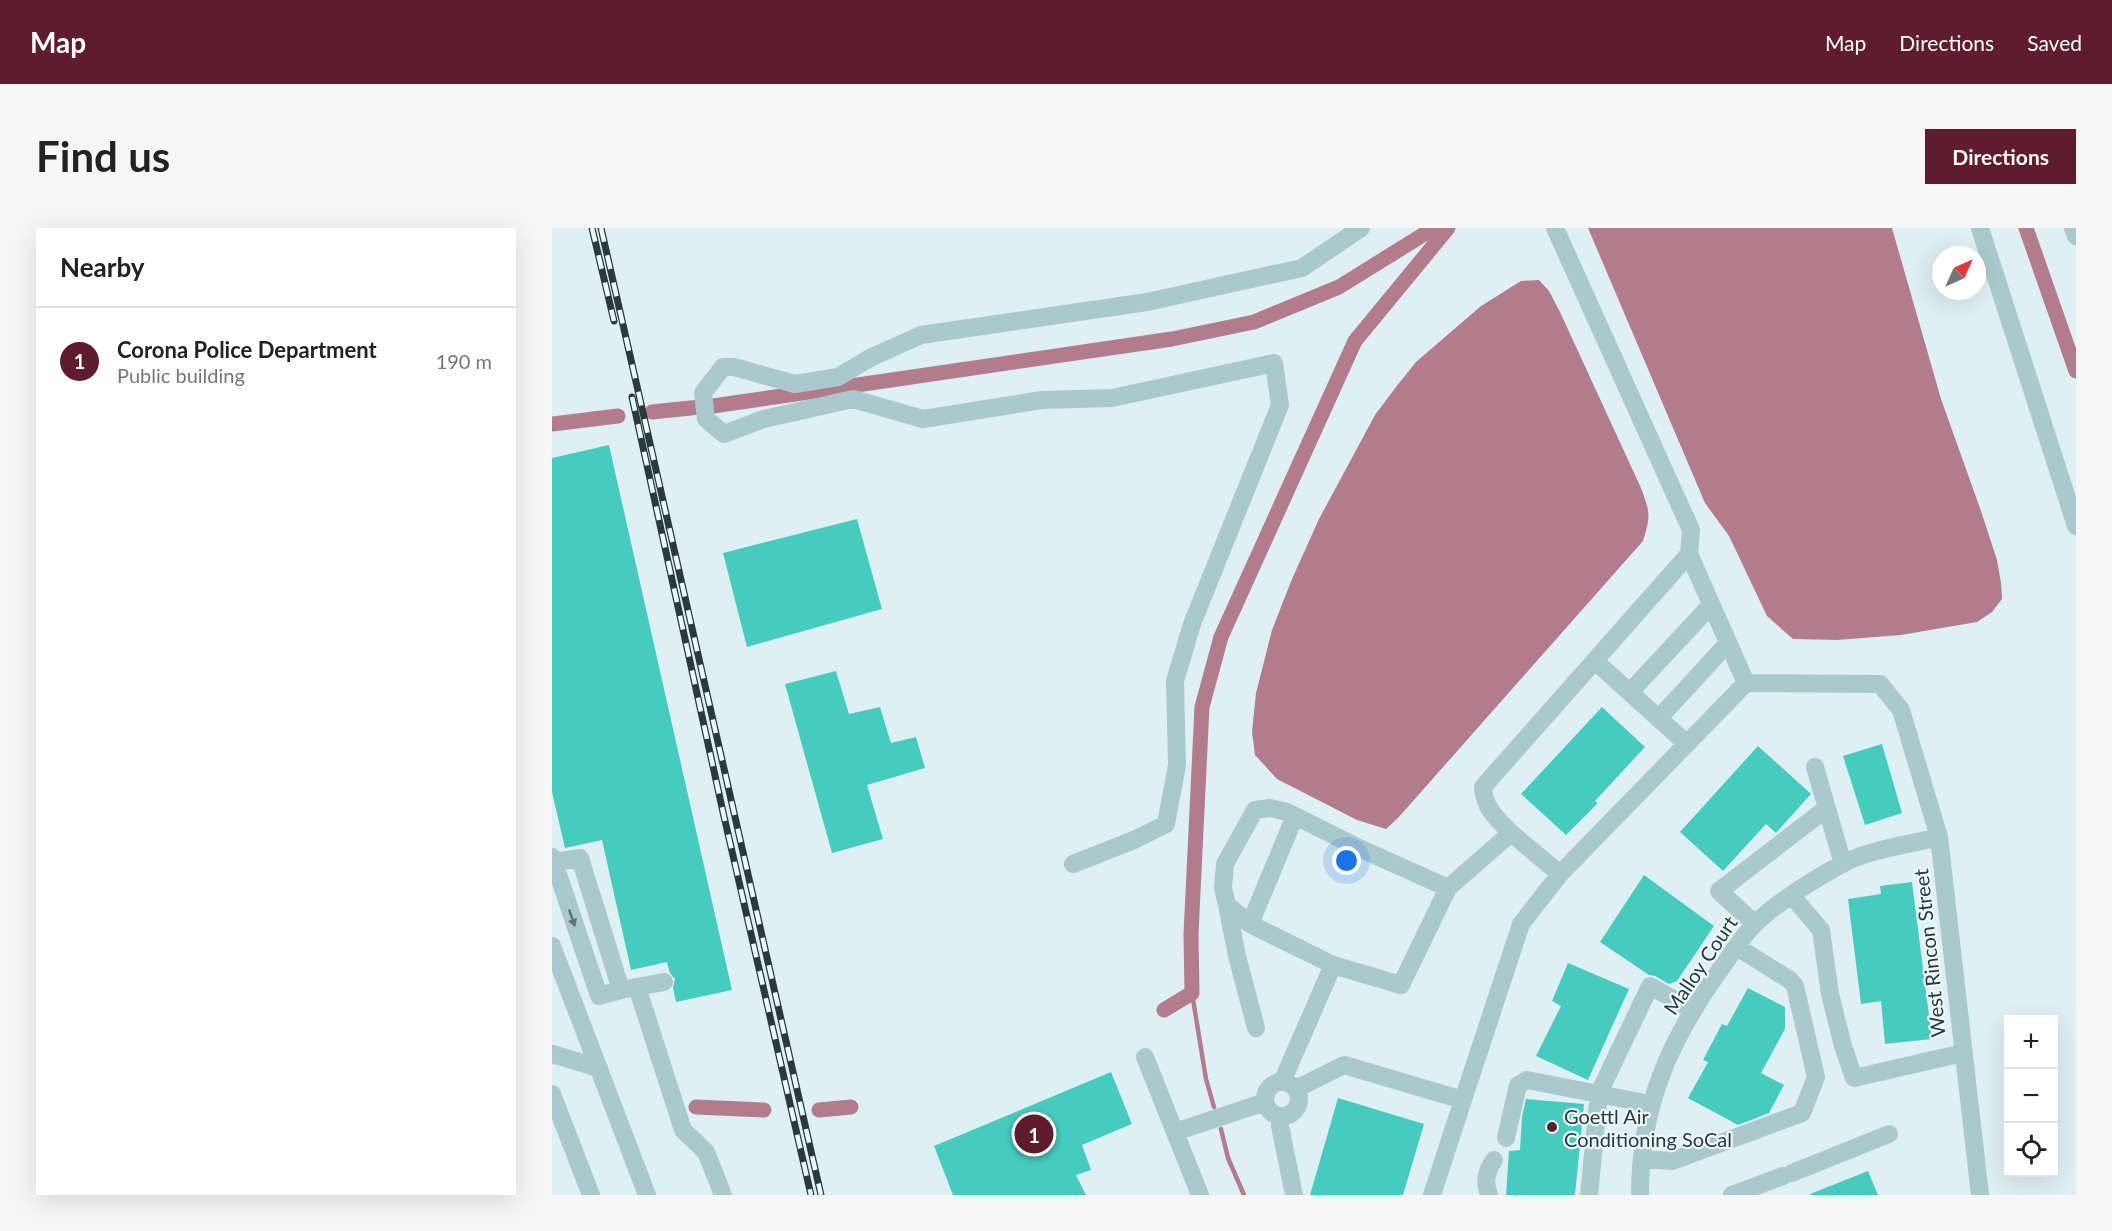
<!DOCTYPE html>
<meta charset="utf-8">
<style>
body{margin:0;font-family:Lato,sans-serif;background:#f6f6f6;color:#222}
.controls{position:absolute;right:18px;bottom:18px;display:grid;overflow:hidden;border-radius:0px;box-shadow:0 6px 24px #0002}
.controls button{width:54px;height:54px;display:grid;place-items:center;padding:0;border:0;border-bottom:2px solid #e0e0e0;background:#fff;color:#222;font:30px sans-serif}
.compass{position:absolute;left:1380px;top:18px;width:54px;height:54px;border-radius:50%;background:#fff;box-shadow:0 6px 24px #0002;rotate:45deg}
.you{position:absolute;left:795px;top:633px;width:21px;height:21px;margin:-15px;border:4px solid #fff;border-radius:50%;background:#1a73e8;box-shadow:0 0 0 9px #1a73e833}
.badge{display:grid;place-items:center;width:39px;height:39px;border-radius:50%;background:#5f1c2f;color:#fff;font-size:20px;font-weight:700}
.pin{position:absolute;translate:-50% -50%;border:3px solid #fff;box-shadow:0 2px 6px #0006}
.list{margin:0;padding:0;list-style:none}
h2{display:flex;justify-content:space-between;align-items:center;height:78px;margin:0;padding:0 24px;font-size:26px}
h2 small{font-size:20px;font-weight:400;color:#767676}
.list li{display:grid;grid-template-columns:39px 1fr auto;gap:18px;align-items:center;box-sizing:border-box;height:108px;padding:0 24px;border-top:2px solid #e0e0e0}
.list b{display:block;font-size:22px;white-space:nowrap}
.list p{margin:0;font-size:20px;white-space:nowrap;color:#767676}
.list em{font-size:20px;font-style:normal;color:#767676}
.icon{flex:none;width:33px;height:33px;fill:none;stroke:currentColor;stroke-width:2;stroke-linecap:round;stroke-linejoin:round}
.map{position:relative;flex:none;width:1524px;height:967px;overflow:hidden;border-radius:0px}
header{display:flex;align-items:center;gap:36px;box-sizing:border-box;height:84px;padding:0 30px;background:#5f1c2f;color:#fff}
header strong{font-size:28px}
nav{display:flex;gap:33px;margin-inline-start:auto;font-size:21px}
.intro{display:flex;align-items:center;justify-content:space-between;box-sizing:border-box;height:144px;padding:0 36px}
h1{margin:0;font-size:42px}
.button{padding:15px 27px;border-radius:0px;background:#5f1c2f;color:#fff;font-size:21px;font-weight:700}
main{display:flex;gap:36px;padding:0 36px}
aside{flex:1;background:#fff;border-radius:0px;box-shadow:0 6px 24px #0002}
.map>svg:first-child{display:block}
</style>
<header>
<strong>Map</strong>
<nav><a>Map</a><a>Directions</a><a>Saved</a></nav>
</header>
<div class="intro"><h1>Find us</h1><a class="button">Directions</a></div>
<main>
<aside>
<h2>Nearby<small></small></h2>
<ul class="list">
<li><span class="badge">1</span><div><b>Corona Police Department</b><p>Public building</p></div><em>190 m</em></li>
</ul>
</aside>
<div class="map">
<svg width="1524" height="967" viewBox="0 0 1524 967">
<rect width="100%" height="100%" fill="#dff0f4"/>
<path fill="#b37c8d" d="M1036,0h304l49,171 40,112 16,49 4,23 1,16 -10,13 -15,10 -76,13 -64,5 -44,-1 -26,-23 -38,-80 -24,-33z
M987,52l10,11 11,21 81,176c9,24 10,28 2,53l-245,277 -12,11 -29,-9 -80,-41 -22,-24 -3,-23 4,-39 16,-63 20,-51 27,-60 56,-104 21,-28 20,-25 65,-56 40,-25z"/>
<g fill="none" stroke-linecap="round" stroke-linejoin="round">
<path stroke="#b37c8d" stroke-width="4.5" d="M640,765l14,86 8,28
M669,901l7,29 16,37"/>
<path stroke="#b37c8d" stroke-width="15" d="M1474,0l50,143
M161,178l459,-67 82,-17 85,-35 95,-59
M100,184l48,-5
M0,196l66,-8
M612,782l28,-17 -1,-59 11,-227 19,-70 134,-296 93,-113
M144,879l68,3
M267,882l32,-3"/>
</g>
<path fill="#45ccbe" d="M57,217l123,545 -56,12 -3,-14 2,-9 -5,-6 -3,-11 -36,8 -29,-130 -37,8 -13,-56v-334z
M305,291l25,90 -135,38 -24,-94z
M284,443l13,43 31,-7 11,36 25,-6 9,31 -58,17 16,54 -51,14 -47,-169z
M1050,479l43,40 -50,54 3,2 -32,32 -45,-41z
M1330,516l20,69 -37,12 -22,-69z
M1206,518l53,48 -35,39 -10,-9 -43,47 -43,-39z
M1092,647l70,51 -37,55 -8,3 -14,-8 -6,-1 -49,-33z
M1360,654l20,157 -47,5 -4,-43 -20,3 -13,-105 33,-5 -1,-8z
M1016,735l61,26 -41,91 -52,-24 25,-50 -9,-5z
M1196,760l37,19v22l-24,44 23,12 -15,28 -31,12 -50,-27 20,-36 -5,-2 19,-36 5,2z
M559,844l21,52 -50,21 9,25 -15,5 10,20h-133l-19,-49z
M786,870l86,26 -21,71h-93z
M974,871l58,5 -9,91h-69l3,-44 11,-1 2,-33z
M1316,943l10,24h-68v-1z"/>
<g fill="none" stroke-linecap="round" stroke-linejoin="round">
<path stroke="#aac9cd" stroke-width="18" d="M1003,0l136,302 -2,24
M1428,0l96,298
M1521,0l3,8
M1043,433l92,83
M1078,464l81,-87
M1107,490l69,-75
M1263,539l28,97
M959,605c-14,-14 -27,-25 -28,-46l206,-233 57,129
M0,629l2,5 45,134 22,-6 -41,-132 -26,4 -2,1
M521,636l61,-24 32,-16 11,-59 -2,-84 17,-57 88,-219 -6,-42 -162,35 -70,2 -119,19 -70,-20 -89,20 -40,15 -18,-15 -3,-26 20,-26h11l61,17 43,-7 32,-19 51,-23 226,-33 155,-34 59,-40
M1008,646l186,-191 134,1 21,26 38,127 41,358
M1239,667l30,35 9,64 13,52 11,32 109,-25
M675,677l10,51 19,72
M698,696l45,-108
M1203,696l-36,-33 108,-83
M0,718l95,249
M781,737l-83,-41 -23,-19 -4,-17 2,-24 30,-54 15,-2 17,4 72,36 89,40
M85,759l46,143 23,22 17,43
M74,761l38,-7
M0,826l47,14
M593,829l55,138
M730,854l51,-117 68,20 47,-97 63,-55 49,41 -39,50 -58,176
M713 871a17 17 0 1 1 34 0a17 17 0 1 1-34 0Z
M744,861l48,-24 119,35 -31,95
M0,866l39,101
M729,888l-1,10 14,69
M623,904l90,-30
M954,910l12,-53 9,-5 123,24
M1090,931l30,2 130,-48 14,-36 -21,-91 -5,-6 -53,-33
M1240,945l97,-39
M937,967c-5,-13 -3,-23 5,-35
M1037,967l10,-102 51,-107 43,24
M1088,967c0,-90 30,-156 82,-228 11,-15 22,-34 37,-47 24,-22 54,-40 83,-56 29,-15 65,-19 97,-27
M1180,967l51,-19"/>
<defs>
<path id="rail" d="M40,0l22,93
M49,0l220,967
M80,169l91,415 88,383"/>
</defs>
<use href="#rail" stroke="#2a3a3a" stroke-width="7"/>
<use href="#rail" stroke="#ecf8fb" stroke-width="4.5" stroke-dasharray="14" stroke-linecap="butt"/>
</g>
<defs><path id="oneway-solid" d="M-6-.8H1V-3.2L6.5 0L1 3.2V.8H-6Z" transform="scale(1.5)"/></defs>
<use fill="#5d7375" href="#oneway-solid" transform="translate(20 690) rotate(71)"/>
<circle fill="#5f1c2f" stroke="#ecf8fb" stroke-width="2" cx="1000" cy="899" r="6"/>
<g text-anchor="middle" dominant-baseline="central" stroke-width="4.5" stroke-linejoin="round" paint-order="stroke">
<g font-size="20" fill="#2a3a3a" stroke="#ecf8fb">
<text transform="translate(1377 725) rotate(-96)">West Rincon Street</text>
<text transform="translate(1148 737) rotate(-56)">Malloy Court</text>
</g>
<g font-size="20" fill="#2a3a3a" stroke="#ecf8fb" text-anchor="start">
<text x="1012" y="888">Goettl Air<tspan x="1012" dy="23">Conditioning SoCal</tspan></text>
</g>
</g>
</svg>
<div class="controls">
<button>+</button>
<button>−</button>
<button><svg class="icon" aria-label="locate" viewBox="0 0 24 24"><circle cx="12" cy="12" r="6"/><path d="M12 2v4M12 18v4M2 12h4M18 12h4"/></svg></button>
</div>
<svg class="compass" viewBox="-18 -18 36 36"><path d="M0-13l5 13h-10z" fill="#e53935"/><path d="M0 13l5-13h-10z" fill="#767676"/></svg>
<div class="you"></div>
<div class="pin badge" style="left:482px;top:906px">1</div>
</div>
</main>
